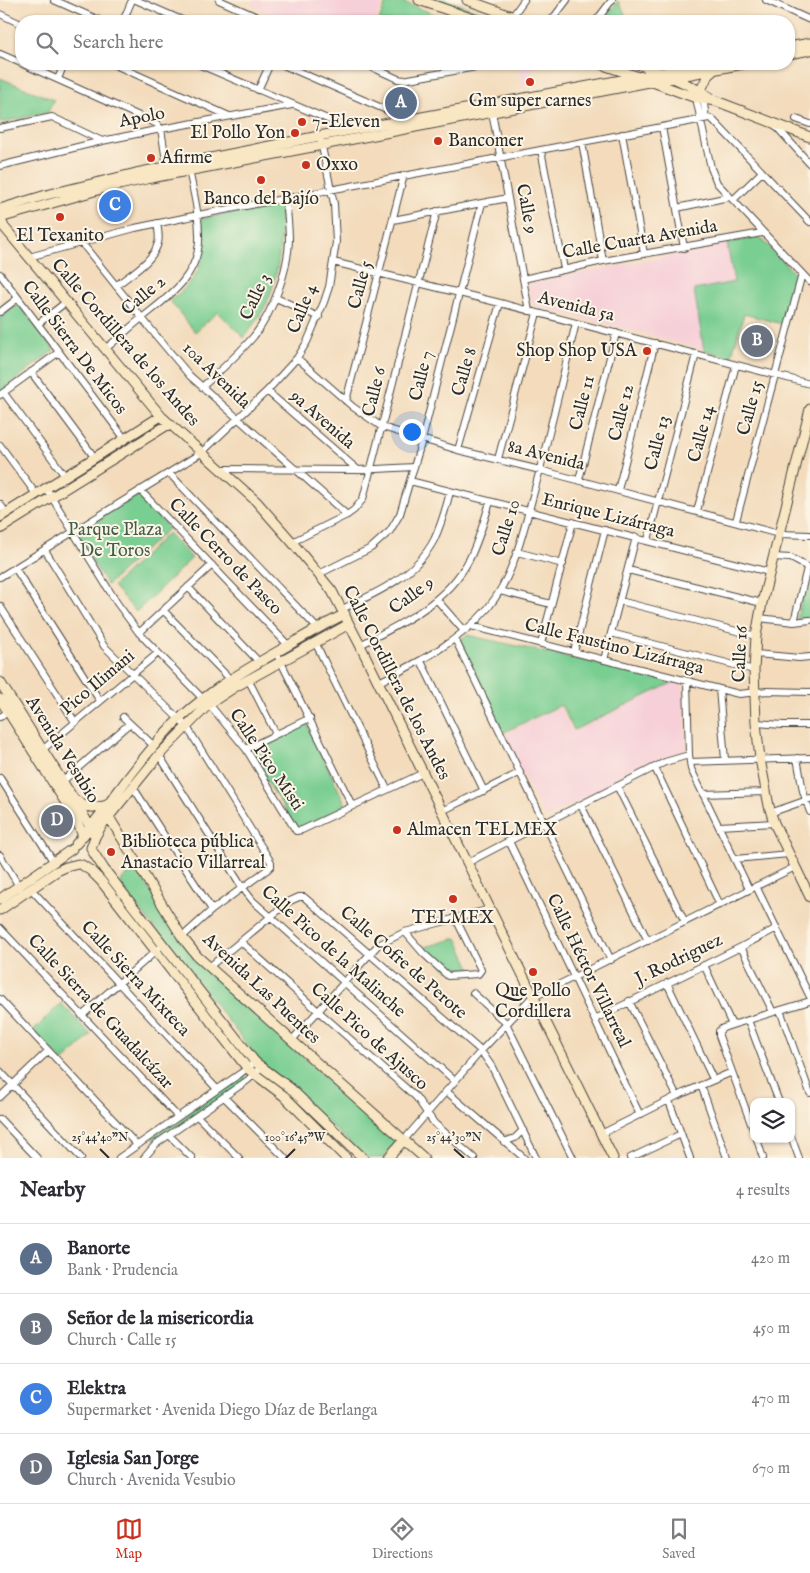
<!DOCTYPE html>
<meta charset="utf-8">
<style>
body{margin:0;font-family:"IM FELL English",serif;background:#f7f7f7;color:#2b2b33}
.controls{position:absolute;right:15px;bottom:15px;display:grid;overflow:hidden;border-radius:10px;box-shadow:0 1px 4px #0004}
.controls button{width:45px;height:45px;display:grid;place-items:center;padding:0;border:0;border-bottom:1px solid #e1e1e2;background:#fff;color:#2b2b33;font:25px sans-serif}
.you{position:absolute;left:411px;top:431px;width:18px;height:18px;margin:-12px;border:4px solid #fff;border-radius:50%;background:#1a73e8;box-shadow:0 0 0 8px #1a73e833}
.badge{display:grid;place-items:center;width:32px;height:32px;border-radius:50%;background:#c8321e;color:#fff;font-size:16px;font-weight:700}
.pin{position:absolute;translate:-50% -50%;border:2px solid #fff;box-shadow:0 1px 5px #0006}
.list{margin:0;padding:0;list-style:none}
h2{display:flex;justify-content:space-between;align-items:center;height:65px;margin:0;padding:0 20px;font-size:21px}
h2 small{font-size:16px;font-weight:400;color:#7c7c81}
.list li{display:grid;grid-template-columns:32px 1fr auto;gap:15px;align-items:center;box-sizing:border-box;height:70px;padding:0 20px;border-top:1px solid #e1e1e2}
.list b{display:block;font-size:19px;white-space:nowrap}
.list p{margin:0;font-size:16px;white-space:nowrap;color:#7c7c81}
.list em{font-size:16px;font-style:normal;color:#7c7c81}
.icon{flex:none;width:28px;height:28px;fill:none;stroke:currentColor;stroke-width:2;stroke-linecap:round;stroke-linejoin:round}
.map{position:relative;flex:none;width:810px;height:1158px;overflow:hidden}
.search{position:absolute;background:#fff;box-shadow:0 1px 4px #0004;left:15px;right:15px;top:15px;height:55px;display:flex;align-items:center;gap:12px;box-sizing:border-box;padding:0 18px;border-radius:20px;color:#7c7c81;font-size:19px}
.sheet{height:345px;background:#fff}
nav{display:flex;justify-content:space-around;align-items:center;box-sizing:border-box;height:70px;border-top:1px solid #e1e1e2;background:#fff;font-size:14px;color:#7c7c81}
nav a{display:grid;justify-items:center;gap:2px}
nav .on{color:#c8321e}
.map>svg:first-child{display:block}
</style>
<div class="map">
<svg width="810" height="1158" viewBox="0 0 810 1158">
<rect width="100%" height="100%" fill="#fcf5e5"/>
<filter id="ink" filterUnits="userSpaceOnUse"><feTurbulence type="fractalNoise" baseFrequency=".02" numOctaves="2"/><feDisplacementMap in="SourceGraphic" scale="10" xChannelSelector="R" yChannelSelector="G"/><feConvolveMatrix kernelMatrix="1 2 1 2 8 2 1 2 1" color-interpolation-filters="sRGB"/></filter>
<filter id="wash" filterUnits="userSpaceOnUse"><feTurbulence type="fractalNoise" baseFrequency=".0096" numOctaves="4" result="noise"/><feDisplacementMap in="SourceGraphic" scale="20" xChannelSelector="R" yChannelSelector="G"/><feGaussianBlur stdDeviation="1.12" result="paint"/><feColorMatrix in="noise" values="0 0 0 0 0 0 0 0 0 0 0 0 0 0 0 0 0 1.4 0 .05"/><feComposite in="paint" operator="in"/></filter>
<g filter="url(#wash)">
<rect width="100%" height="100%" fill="#f3dbbc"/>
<path fill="#f6cfd8" d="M254,0h130l-8,21h-93l-31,-16z
M517,64h14l4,16 -3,5 -10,2z
M727,243l7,39 -40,8 10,60 -85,-23 -86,-21 -5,-23 160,-31z
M677,681l6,4 4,64 -142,69 -43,-83 58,-28 13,25z"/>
<path fill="#79ce92" stroke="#527c5e" d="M387,0h10l56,21h-74z
M430,0h16l57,20 -14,1z
M618,1l11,20h-26z
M0,78l54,22 -6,12 -48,11z
M280,204c2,33 0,68 -13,99 -6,12 -16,24 -23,35l-26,-26 -23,20 -25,-31c33,-26 36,-42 31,-82z
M760,237l35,37 -13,50 -38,-10 -13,44 -27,-8 -10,-60 40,-8 -7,-39z
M19,304l35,46 -54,42v-74z
M138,495l31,33 -62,57 -32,-52z
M168,533l24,25 -56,54 -23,-26z
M808,573h2v45l-13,1z
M467,635l209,46 -102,49 -13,-25 -59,28 -44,-92z
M307,724l39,81 -48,25 -49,-77z
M136,869l21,32 71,89 169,150v3l-13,15h-17l-104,-93 -141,-178 -1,-7z
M457,938l14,30 -23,2 -26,-22z
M61,1003l30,32 -28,27 -30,-31z
M243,1076l5,4 -92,62 -4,-5z"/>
</g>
<g filter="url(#ink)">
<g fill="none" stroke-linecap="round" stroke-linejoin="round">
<defs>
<path id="street" d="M54,0l47,21
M136,0l48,21
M219,0l47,21
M766,0l44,20
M0,14l21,10
M123,21l9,-21
M509,21l15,-21
M551,21l16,-21
M596,21l16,-21
M0,54l21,9
M23,64l134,60 4,5 6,38
M113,64l116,52
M198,64l153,65
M281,64l126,55
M365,64l33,15 5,1 90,-16
M58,79l6,-15
M258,90l12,-26
M698,96l-2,2 15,70 6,15 93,99
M703,97l3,21
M492,112l37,199
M796,119l14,5
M774,124l36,40
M662,127l22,121
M0,128l52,-11 50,24
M622,134l22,120
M582,142l21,119
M541,150l23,119
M0,166l102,-25 59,-12 131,-24
M733,200l29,-28
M677,208l52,-11
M393,220l115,-22
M81,242l77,96 32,38 157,139
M29,257l106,-29 63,-13 511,-97 3,1 98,103
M333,262l167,41 310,81
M0,274l125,165
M523,279l80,-18 159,-28
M116,286c14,-12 37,-24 42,-43 2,-6 0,-13 -1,-20
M276,298l43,19
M0,312l18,-14
M38,324l28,-22
M105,349c13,-10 25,-22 38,-32 25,-20 53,-39 56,-74 1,-25 -5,-49 -10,-73
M297,358l56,49 29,20 76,23 82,20 239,64 31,1
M31,372l64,86
M202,387c18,-16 36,-32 52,-51 19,-24 34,-65 35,-96 0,-14 -2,-28 -3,-42
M267,391l91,79
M4,393l61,83
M0,395l59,-43
M346,401l58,-226
M0,445l36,49
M458,450l42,-147
M498,459l39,-146
M219,469l139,1 56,-3
M169,473l149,156
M579,480l37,-147
M410,481l359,91
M46,488l71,115 22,30 63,65
M140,490l148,155
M618,490l37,-147
M0,504l6,9
M697,511l39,-146
M736,521l66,-247
M648,540l48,-186
M292,542l55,-27 7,-5 9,-11 74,-288
M45,550l59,96 83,81 84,135v4l-3,3 -56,41 -30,27
M517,552l46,12
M773,557l18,1 18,10
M15,568l85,133
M628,570l134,33
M319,574l52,-26 19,-17 10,-17 22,-74 60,-237
M0,577l201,-124 66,-62 30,-33 10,-16 17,-40 5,-15 7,-45 -2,-38 -13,-62
M188,587l71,75
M500,591l51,13
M437,600l27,31
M620,601l136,35
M0,606l75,116
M342,609c35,-16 73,-33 92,-69 7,-15 12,-32 16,-48
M163,610l67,69
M759,618l35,4 16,-2
M794,622l13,-54
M471,626l268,68 28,-3 43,1
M139,633l73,-68
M611,633l143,37
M455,639l156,321
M315,642l72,147
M541,644l32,-122
M360,645c41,-21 86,-42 109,-85 9,-18 15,-38 21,-58
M276,652l76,153
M574,652l31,-122
M755,654l44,4 11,-1
M604,660l32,-123
M421,661l63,130
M248,679l28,55
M687,681l2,74 2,14 58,120
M379,682c40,-20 80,-40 109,-74 26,-32 35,-76 46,-116 15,-56 28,-113 42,-169
M719,689l6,71
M209,704l37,45 50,82 6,-1 121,-57
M0,717l10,-6
M123,717l31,29
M756,723l27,2h27
M246,749l64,-31
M159,755l83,132 11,14 202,180
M35,756l123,-103
M797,758l6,33 7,21
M690,762l120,-4
M655,768l65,137
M0,778l53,83
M63,781l66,-57
M617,786l68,136
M133,787l79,123
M703,794l63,-2
M581,805l67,136
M442,811l77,-38
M770,813l40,-14
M719,826l55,-3
M509,841l131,274
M0,855l20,33
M735,859l54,-5
M467,863l42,-22 156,-79 24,-7
M756,886l54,111
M31,889l186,200
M0,928l178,189
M405,932l18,21 25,23 30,-2 3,-4 -26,-53
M240,941l78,70 98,86 18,26 40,35
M741,947l32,65
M704,965l28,60
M209,967l81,-66 9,-4h5l177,154 11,16 44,91
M667,983l46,96
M473,993l33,30 67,135
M0,999l137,146
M629,1001l48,95
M780,1010l30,83
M82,1016c24,-23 51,-44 76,-67
M595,1019l146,-72 36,-19
M748,1020l31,82
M292,1040l86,-95 27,-13 85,-23
M0,1071l81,87
M701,1085l26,73
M446,1091l78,67
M0,1097l48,-46
M224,1097l61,61
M669,1101l21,57
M197,1116l42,42
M0,1119l37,39
M754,1132l-35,-96v-5l4,-3 9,-3 78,-24
M601,1134l76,-38 55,-24
M169,1135l23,23
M791,1136l8,22
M757,1139l6,19
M404,1140l77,-89 49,-52 265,-132
M504,1142l11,-4 8,-8
M119,1158l122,-85 14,-11
M144,1158l12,-14 92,-64 13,-13
M630,1158l51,-24"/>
<path id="secondary" d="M419,0l60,21
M467,0l58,21
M789,47l21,-4
M789,54l21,-4
M600,64l36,12
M638,64c26,10 53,20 76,36
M650,81l46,17 20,3 94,36
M701,90l7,-15 7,-6
M0,209l46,-14 90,-22 183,-37 389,-72
M0,217l4,10 157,189 95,85 36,41 40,49 28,54 253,513
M0,218l105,-30 46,-10 592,-114
M810,409l-48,194 -6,33 -2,34 2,53 4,36 9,47 5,17 36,74
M0,517l161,-101
M0,529l169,-105
M0,682l83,132 10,19
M0,699l76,120 7,17
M77,801c10,8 18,7 30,4
M109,817l73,120 15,19 227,202
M76,844c32,-36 58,-78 91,-113 34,-35 66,-54 108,-78 23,-13 46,-27 70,-39
M91,848l4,-11 7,-12 44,-54 13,-16 50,-51 26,-17 114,-63
M93,852l11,17 151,193 35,26 73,70
M82,865l9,6 10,10 147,188 36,27 62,62
M0,899l72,-50
M0,910l57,-39 9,-4 12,-3
M388,1158l16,-18"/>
</defs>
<use href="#street" stroke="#494541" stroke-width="8"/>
<use href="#secondary" stroke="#494541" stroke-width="11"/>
<use href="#street" stroke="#fff" stroke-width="6"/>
<use href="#secondary" stroke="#f9e7c3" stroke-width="9"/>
</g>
</g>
<path fill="none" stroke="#2b2b2b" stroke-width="2" d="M100,1149l9,9M454,1149l10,9M286,1158l9,-9"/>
<g fill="#c8321e" stroke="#fcf5e5" stroke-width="2">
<circle cx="530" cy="82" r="5"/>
<circle cx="302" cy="122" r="5"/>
<circle cx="295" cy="133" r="5"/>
<circle cx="438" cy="141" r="5"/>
<circle cx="151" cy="158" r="5"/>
<circle cx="306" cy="165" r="5"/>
<circle cx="261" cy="180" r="5"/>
<circle cx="60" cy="217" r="5"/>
<circle cx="647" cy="351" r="5"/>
<circle cx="397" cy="830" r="5"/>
<circle cx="111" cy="852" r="5"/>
<circle cx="453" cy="899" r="5"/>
<circle cx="533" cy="972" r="5"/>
</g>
<g text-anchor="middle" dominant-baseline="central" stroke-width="4" stroke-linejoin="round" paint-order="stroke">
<g font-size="18" fill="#2b2b2b" stroke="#fcf5e5" text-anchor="start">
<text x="530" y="101" text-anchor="middle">Gm super carnes</text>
<text x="312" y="122">7-Eleven</text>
<text x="285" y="133" text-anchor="end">El Pollo Yon</text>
<text x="448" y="141">Bancomer</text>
<text x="161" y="158">Afirme</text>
<text x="316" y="165">Oxxo</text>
<text x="261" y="199" text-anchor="middle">Banco del Bajío</text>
<text x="60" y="236" text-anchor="middle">El Texanito</text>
<text x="637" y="351" text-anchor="end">Shop Shop USA</text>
<text x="407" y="830">Almacen TELMEX</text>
<text x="121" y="842">Biblioteca pública<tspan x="121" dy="21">Anastacio Villarreal</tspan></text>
<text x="453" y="918" text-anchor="middle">TELMEX</text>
<text x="533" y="991" text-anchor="middle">Que Pollo<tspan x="533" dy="21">Cordillera</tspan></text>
</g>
<g font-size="18" fill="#2b2b2b" stroke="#fcf5e5">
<text transform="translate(142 118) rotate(-11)">Apolo</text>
<text transform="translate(526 209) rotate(79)">Calle 9</text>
<text transform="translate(640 240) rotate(-10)">Calle Cuarta Avenida</text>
<text transform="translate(361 285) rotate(-75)">Calle 5</text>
<text transform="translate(144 296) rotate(-40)">Calle 2</text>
<text transform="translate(256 297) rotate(-65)">Calle 3</text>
<text transform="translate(576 307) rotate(14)">Avenida 5a</text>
<text transform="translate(303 309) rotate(-68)">Calle 4</text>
<text transform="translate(125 343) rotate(49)">Calle Cordillera de los Andes</text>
<text transform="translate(74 348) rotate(53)">Calle Sierra De Micos</text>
<text transform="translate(465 372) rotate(-74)">Calle 8</text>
<text transform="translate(216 376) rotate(44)">10a Avenida</text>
<text transform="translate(422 376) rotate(-76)">Calle 7</text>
<text transform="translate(375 392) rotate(-76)">Calle 6</text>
<text transform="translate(583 403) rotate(-76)">Calle 11</text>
<text transform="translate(751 408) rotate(-75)">Calle 15</text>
<text transform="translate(622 413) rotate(-76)">Calle 12</text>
<text transform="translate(322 420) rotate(41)">9a Avenida</text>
<text transform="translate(702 434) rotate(-75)">Calle 14</text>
<text transform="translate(658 443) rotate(-76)">Calle 13</text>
<text transform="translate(546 456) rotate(14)">8a Avenida</text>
<text transform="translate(608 516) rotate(14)">Enrique Lizárraga</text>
<text transform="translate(507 528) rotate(-73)">Calle 10</text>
<text transform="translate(225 557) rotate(46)">Calle Cerro de Pasco</text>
<text transform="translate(412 596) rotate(-36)">Calle 9</text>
<text transform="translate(614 647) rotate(14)">Calle Faustino Lizárraga</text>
<text transform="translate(741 654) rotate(-87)">Calle 16</text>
<text transform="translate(98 683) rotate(-40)">Pico Ilimani</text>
<text transform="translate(396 683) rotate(63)">Calle Cordillera de los Andes</text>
<text transform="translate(62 750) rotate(58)">Avenida Vesubio</text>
<text transform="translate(266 760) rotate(56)">Calle Pico Misti</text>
<text transform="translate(333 952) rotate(42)">Calle Pico de la Malinche</text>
<text transform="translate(679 960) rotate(-26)">J. Rodriguez</text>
<text transform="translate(403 963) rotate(41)">Calle Cofre de Perote</text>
<text transform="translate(588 971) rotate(64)">Calle Héctor Villarreal</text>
<text transform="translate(135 979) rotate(47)">Calle Sierra Mixteca</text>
<text transform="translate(261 989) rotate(43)">Avenida Las Puentes</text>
<text transform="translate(100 1012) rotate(47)">Calle Sierra de Guadalcázar</text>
<text transform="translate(369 1037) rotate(42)">Calle Pico de Ajusco</text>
</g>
<g font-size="18" fill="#425c4a" stroke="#fcf5e5">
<text x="115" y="530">Parque Plaza<tspan x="115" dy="21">De Toros</tspan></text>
</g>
</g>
<g font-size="12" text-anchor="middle" fill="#2b2b2b" stroke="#fcf5e5" stroke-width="4" stroke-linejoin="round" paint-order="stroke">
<text x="295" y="1141">100°16'45"W</text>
<text x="100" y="1141">25°44'40"N</text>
<text x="454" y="1141">25°44'30"N</text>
</g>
</svg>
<div class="controls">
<button><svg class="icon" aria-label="layers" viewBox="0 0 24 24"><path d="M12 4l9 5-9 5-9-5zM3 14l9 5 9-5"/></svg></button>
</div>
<div class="you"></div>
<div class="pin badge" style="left:401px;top:103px;background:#5c6f8a">A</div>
<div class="pin badge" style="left:757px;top:341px;background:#6b7280">B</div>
<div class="pin badge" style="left:115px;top:206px;background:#3f7fe0">C</div>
<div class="pin badge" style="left:57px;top:821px;background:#6b7280">D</div>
<div class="search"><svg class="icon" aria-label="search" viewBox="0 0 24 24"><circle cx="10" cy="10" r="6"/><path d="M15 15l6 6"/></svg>Search here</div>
</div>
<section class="sheet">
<h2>Nearby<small>4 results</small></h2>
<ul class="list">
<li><span class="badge" style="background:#5c6f8a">A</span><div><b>Banorte</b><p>Bank · Prudencia</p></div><em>420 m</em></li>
<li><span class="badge" style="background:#6b7280">B</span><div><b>Señor de la misericordia</b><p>Church · Calle 15</p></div><em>450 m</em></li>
<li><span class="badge" style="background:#3f7fe0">C</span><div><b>Elektra</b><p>Supermarket · Avenida Diego Díaz de Berlanga</p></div><em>470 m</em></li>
<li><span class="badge" style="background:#6b7280">D</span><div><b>Iglesia San Jorge</b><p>Church · Avenida Vesubio</p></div><em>670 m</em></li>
</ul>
</section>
<nav>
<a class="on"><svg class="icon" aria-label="map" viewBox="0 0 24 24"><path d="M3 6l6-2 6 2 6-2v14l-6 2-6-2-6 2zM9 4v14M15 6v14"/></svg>Map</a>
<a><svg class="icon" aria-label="directions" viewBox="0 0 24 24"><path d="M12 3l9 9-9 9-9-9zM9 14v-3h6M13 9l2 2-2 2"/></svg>Directions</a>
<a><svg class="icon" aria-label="saved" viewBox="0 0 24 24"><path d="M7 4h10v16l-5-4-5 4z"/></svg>Saved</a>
</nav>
